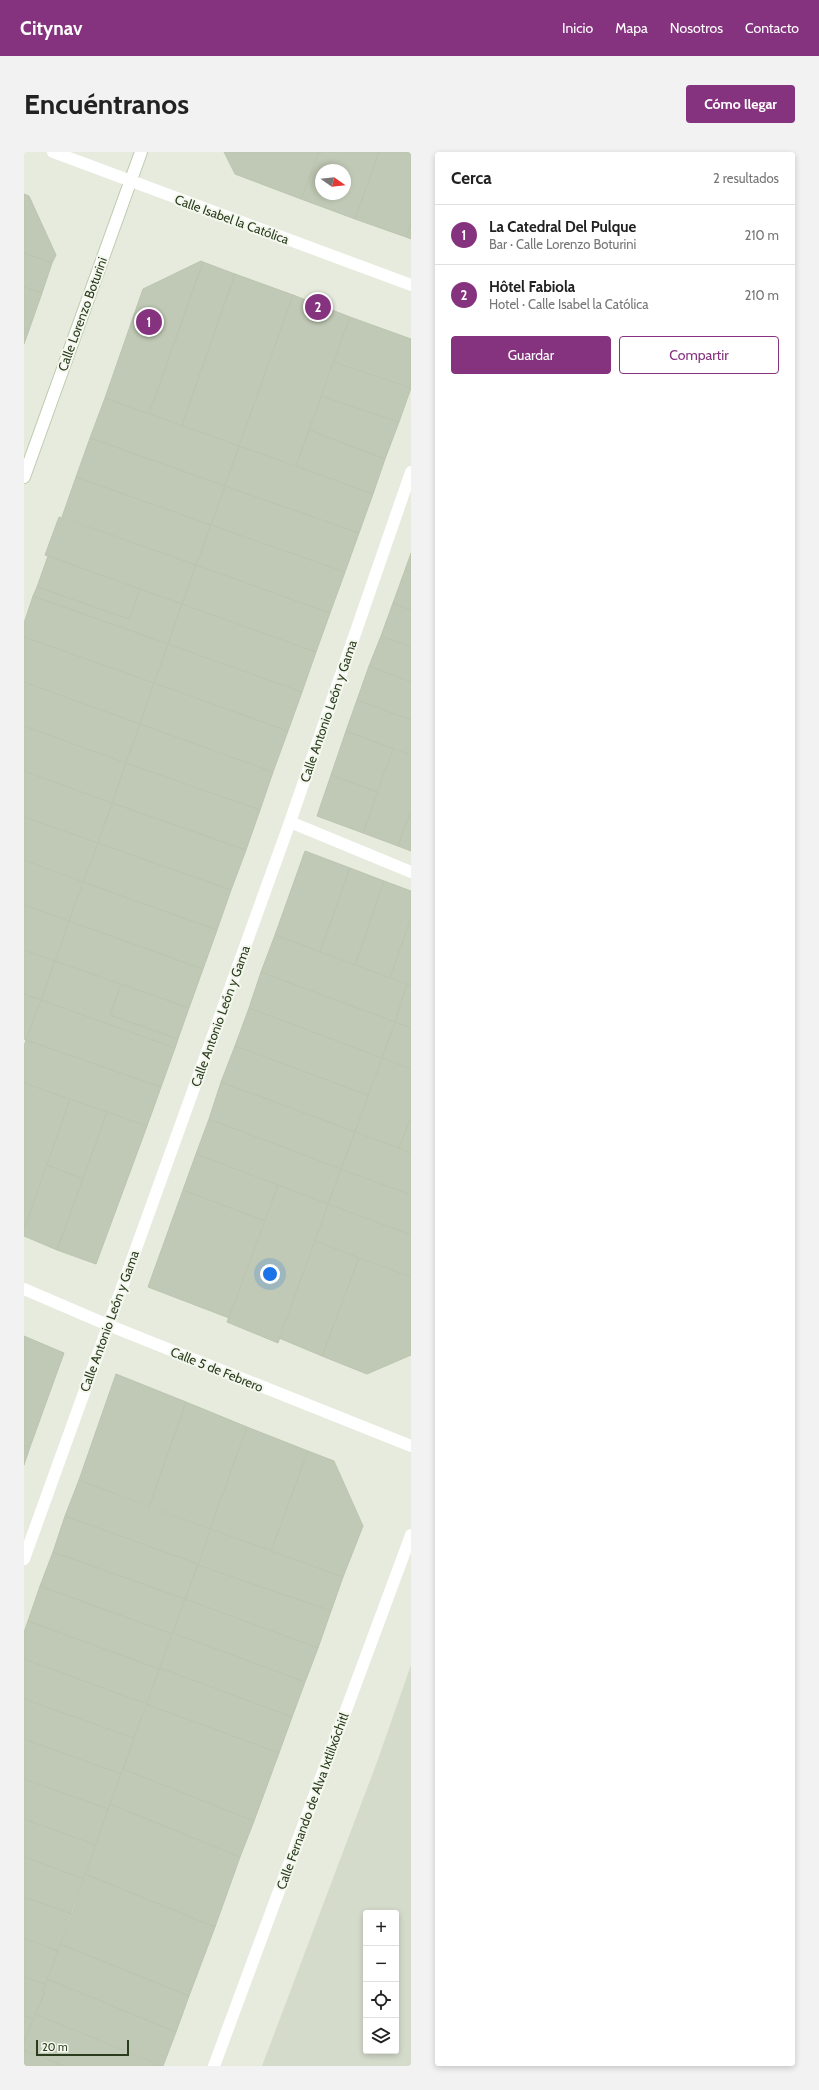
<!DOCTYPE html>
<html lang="es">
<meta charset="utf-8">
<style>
body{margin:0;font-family:Cabin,sans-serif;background:#f2f2f2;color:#222}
.controls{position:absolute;right:12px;bottom:12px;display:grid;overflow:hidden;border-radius:4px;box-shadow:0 2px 6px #0003}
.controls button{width:36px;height:36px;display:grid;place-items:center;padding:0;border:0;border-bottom:1px solid #e0e0e0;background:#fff;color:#222;font:20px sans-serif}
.compass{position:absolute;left:291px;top:12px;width:36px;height:36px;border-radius:50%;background:#fff;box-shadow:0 2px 6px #0003;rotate:104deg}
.scale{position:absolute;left:12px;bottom:10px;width:93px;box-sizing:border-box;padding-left:4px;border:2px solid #2a3c1d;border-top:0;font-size:11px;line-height:14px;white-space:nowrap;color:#2a3c1d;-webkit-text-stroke:3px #f4f7ee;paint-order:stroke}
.you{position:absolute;left:246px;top:1122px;width:14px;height:14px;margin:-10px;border:3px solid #fff;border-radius:50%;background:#1a73e8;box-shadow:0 0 0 6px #1a73e833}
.badge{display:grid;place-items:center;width:26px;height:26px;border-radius:50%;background:#85337e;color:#fff;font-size:13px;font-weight:700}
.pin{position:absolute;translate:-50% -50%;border:2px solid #fff;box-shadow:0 1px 4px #0006}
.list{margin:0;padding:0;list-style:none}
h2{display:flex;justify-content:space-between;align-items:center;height:52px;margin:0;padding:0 16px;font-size:17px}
h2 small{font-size:13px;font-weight:400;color:#767676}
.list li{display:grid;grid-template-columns:26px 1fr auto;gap:12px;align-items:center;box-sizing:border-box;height:60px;padding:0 16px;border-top:1px solid #e0e0e0}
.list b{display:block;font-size:15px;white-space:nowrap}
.list p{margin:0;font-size:13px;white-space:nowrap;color:#767676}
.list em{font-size:13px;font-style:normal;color:#767676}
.actions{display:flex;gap:8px;padding:12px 16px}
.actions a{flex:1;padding:9px 0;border:1px solid #85337e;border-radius:4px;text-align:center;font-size:14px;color:#85337e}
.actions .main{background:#85337e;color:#fff}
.icon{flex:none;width:22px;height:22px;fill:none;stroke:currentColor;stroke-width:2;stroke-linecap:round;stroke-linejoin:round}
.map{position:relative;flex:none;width:387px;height:1914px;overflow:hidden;border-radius:4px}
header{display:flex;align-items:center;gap:24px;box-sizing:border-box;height:56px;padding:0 20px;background:#85337e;color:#fff}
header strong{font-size:19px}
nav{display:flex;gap:22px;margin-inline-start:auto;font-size:14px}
.intro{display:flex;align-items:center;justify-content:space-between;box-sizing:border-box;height:96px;padding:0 24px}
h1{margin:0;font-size:28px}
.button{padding:10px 18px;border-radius:4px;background:#85337e;color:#fff;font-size:14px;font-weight:700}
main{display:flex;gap:24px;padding:0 24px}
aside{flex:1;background:#fff;border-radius:4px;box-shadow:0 2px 6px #0003}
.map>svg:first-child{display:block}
</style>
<header>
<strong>Citynav</strong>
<nav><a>Inicio</a><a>Mapa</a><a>Nosotros</a><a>Contacto</a></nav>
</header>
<div class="intro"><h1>Encuéntranos</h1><a class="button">Cómo llegar</a></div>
<main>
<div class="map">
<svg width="387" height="1914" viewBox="0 0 387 1914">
<rect width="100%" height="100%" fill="#e6ebdd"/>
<path fill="#d5dbcb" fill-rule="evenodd" d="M387,1513v401h-149l115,-304zM342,1761h30v138h-30z"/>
<path fill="#c0c9b5" stroke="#bcc5af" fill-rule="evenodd" d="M200,0h95l-18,47 -66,-25z
M295,0h60l-24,67 -54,-20zM297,18h24v24h-24z
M355,0h32v72l-5,13 -51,-18z
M0,42l5,2 27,59 -4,8 -28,-10z
M387,72v15l-5,-2z
M0,101l28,10 -10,30 -18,-6z
M177,109l2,1 -54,152 -44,-16 38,-109z
M179,110l32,12 -53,151 -33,-11z
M211,122l58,21 -54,151 -57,-21z
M0,135l18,6 -13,37 -5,-2z
M269,143l57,22 -54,149 -57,-20z
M326,165l61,22v49l-78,-26z
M0,176l5,2 -5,14z
M309,210l78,26 -12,34 -78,-26z
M297,244l78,26 -14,37 -76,-29z
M81,246l134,48 -14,40 -135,-48z
M285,278l76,29 -12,35 -77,-28z
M66,286l135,48 -14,39 -135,-48z
M215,294l134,48 -14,39 -134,-47z
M52,325l135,48 -15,40 -134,-48z
M201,334l134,47 -14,39 -134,-47z
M35,365l137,48 -14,39 -137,-49z
M187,373l134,47 -15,41 -134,-48z
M387,401v20l-6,-3z
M24,404l92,33 -11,30 -92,-32z
M172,413l134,48 -14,39 -134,-48z
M381,418l6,3v37l-18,-7z
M13,435l92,32 11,-30 42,15 -14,40 -135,-48z
M9,444l135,48 -14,39 -130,-46v-14z
M369,451l18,7v37l-30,-11z
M158,452l134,48 -14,40 -134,-48z
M357,484l30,11v35l-42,-16z
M0,485l130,46 -14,41 -116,-42z
M144,492l134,48 -14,39 -134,-48z
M345,514l42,16v38l-54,-20z
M0,530l116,42 -14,39 -102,-37z
M130,531l134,48 -15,41 -133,-48z
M333,548l54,20v35l-65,-24z
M116,572l133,48 -13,38 -134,-47z
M0,574l102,37 -14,40 -88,-32z
M322,579l47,18 -16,43 -46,-17z
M369,597l18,6v55l-13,36 -35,-13z
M102,611l134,47 -14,40 -134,-47z
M0,619l88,32 -14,40 -74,-26z
M307,623l46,17 -14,41 -46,-17z
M88,651l134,47 -15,40 -133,-47z
M387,658v41l-13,-5z
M0,665l74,26 -15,39 -59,-22z
M74,691l133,47 -14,40 -134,-48z
M281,699l45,17 -30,84 -45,-17z
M0,708l59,22 -14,39 -45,-16z
M326,716l34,13 -29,84 -35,-13z
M360,729l27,10v27l-21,60 -35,-13z
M59,730l134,48 -14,39 -134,-48z
M0,753l45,16 -14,40 -31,-11z
M387,766v68l-21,-8z
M45,769l134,48 -14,39 -134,-47z
M251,783l132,49 -12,38 -134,-50z
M0,798l31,11 -14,39 -17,-6z
M31,809l66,23 -11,31 68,24 -3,9 -134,-48z
M237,820l134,50 -13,36 -133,-50z
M97,832l68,24 -11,31 -68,-24z
M383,832l4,2v42l-16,-6z
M0,842l17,6 -15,40 -2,-1z
M17,848l134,48 -14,39 -135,-47z
M225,856l133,50 -14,37 -133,-49z
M371,870l16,6v41l-29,-11z
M2,888l135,47 -14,39 -123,-43v-37z
M211,894l133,49 -13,37 -134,-50z
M358,906l29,11v48l-12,31 -44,-16z
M197,930l134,50 -14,37 -132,-50z
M0,931l46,16 -46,130z
M46,947l37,13 -24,67 -36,-14z
M83,960l40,14 -51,138 -39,-14z
M387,965v36l-12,-5z
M185,967l132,50 -13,35 -132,-50z
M331,980l56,21v42l-70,-26z
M172,1002l82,31 -13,36 -82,-31z
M23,1013l36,14 -26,71 -33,-14v-7z
M317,1017l70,26v40l-83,-31z
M254,1033l50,19 -50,139 -51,-21z
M159,1038l82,31 -36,97 -81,-31z
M304,1052l83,31v42l-96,-36z
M291,1089l44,17 -37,98 -43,-18z
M335,1106l52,19v78l-44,19 -45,-18z
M0,1184l40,17 -34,94 -6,-2z
M92,1222l70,28 -37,105 -70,-27z
M162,1250l61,25 -37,102 -61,-22z
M223,1275l61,24 -37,100 -61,-22z
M0,1293l6,2 -6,18z
M284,1299l26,10 29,65 -20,51 -72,-26z
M55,1328l132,49 -13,35 -133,-48z
M41,1364l133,48 -13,35 -132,-47z
M187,1377l132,48 -12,34 -133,-46z
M29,1400l132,47 -13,35 -132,-48z
M174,1413l133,46 -13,37 -133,-49z
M16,1434l132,48 -13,35 -131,-48z
M161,1447l133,49 -13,34 -132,-49z
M4,1469l131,48 -12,35 -123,-45v-27z
M149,1481l132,49 -13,35 -132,-49z
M0,1507l123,45 -13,34 -110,-39z
M136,1516l132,49 -13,36 -133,-49z
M0,1547l110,39 -13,36 -97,-35z
M122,1552l133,49 -25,68 -131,-52z
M0,1587l97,35 -13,35 -84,-30z
M99,1617l131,52 -14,36 -130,-53z
M0,1627l84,30 -12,36 -72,-26z
M86,1652l130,53 -25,70 -130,-53z
M0,1667l72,26 -12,34 -60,-22z
M0,1705l60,22 -12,35 -48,-17z
M61,1722l130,53 -26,69 -129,-52z
M0,1745l48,17 -14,37 -34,-13z
M0,1786l34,13 -12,33 -22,-7z
M36,1792l129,52 -13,36 -129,-53z
M0,1825l22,7 -3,8h2l-12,27 -9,-4z
M23,1827l129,53 -13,34 -128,-52 10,-22h-2z
M11,1862l126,52h-97l-40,-16v-7z
M0,1863l9,4 -9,24z
M0,1898l40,16h-40z"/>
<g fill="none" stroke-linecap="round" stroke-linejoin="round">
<defs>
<path id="secondary" d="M0,325l117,-325"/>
</defs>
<use href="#secondary" stroke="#beccaf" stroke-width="14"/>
<path stroke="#fff" stroke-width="12" d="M266,670l121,50
M0,1137l84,36 303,121
M0,1407l266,-737 121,-350
M190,1914l197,-531"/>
<path stroke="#fff" stroke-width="12" d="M29,0l358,133"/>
<use href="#secondary" stroke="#fff" stroke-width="12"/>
</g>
<g text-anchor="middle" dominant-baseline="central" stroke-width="4" stroke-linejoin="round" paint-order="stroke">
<g font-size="13" fill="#2a3c1d" stroke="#f4f7ee">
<text transform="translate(208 67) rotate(20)">Calle Isabel la Católica</text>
<text transform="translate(58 162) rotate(-70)">Calle Lorenzo Boturini</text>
<text transform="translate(304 559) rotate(-71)">Calle Antonio León y Gama</text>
<text transform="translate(196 864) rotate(-70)">Calle Antonio León y Gama</text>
<text transform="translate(85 1169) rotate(-70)">Calle Antonio León y Gama</text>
<text transform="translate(193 1217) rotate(22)">Calle 5 de Febrero</text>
<text transform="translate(288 1649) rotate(-70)">Calle Fernando de Alva Ixtlilxóchitl</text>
</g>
</g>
</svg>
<div class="controls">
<button>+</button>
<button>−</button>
<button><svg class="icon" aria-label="locate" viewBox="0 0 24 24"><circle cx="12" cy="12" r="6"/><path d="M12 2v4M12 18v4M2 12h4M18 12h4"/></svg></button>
<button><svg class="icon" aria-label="layers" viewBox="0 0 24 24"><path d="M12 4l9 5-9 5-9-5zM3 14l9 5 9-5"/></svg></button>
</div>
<svg class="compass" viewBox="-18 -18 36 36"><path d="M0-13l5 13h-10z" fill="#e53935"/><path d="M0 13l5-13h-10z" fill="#767676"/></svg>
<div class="scale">20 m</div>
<div class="you"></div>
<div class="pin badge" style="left:125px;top:170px">1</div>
<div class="pin badge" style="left:294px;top:155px">2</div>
</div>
<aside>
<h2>Cerca<small>2 resultados</small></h2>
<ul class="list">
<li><span class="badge">1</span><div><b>La Catedral Del Pulque</b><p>Bar · Calle Lorenzo Boturini</p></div><em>210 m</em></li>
<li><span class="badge">2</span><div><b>Hôtel Fabiola</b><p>Hotel · Calle Isabel la Católica</p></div><em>210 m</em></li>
</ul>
<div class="actions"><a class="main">Guardar</a><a>Compartir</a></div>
</aside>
</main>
